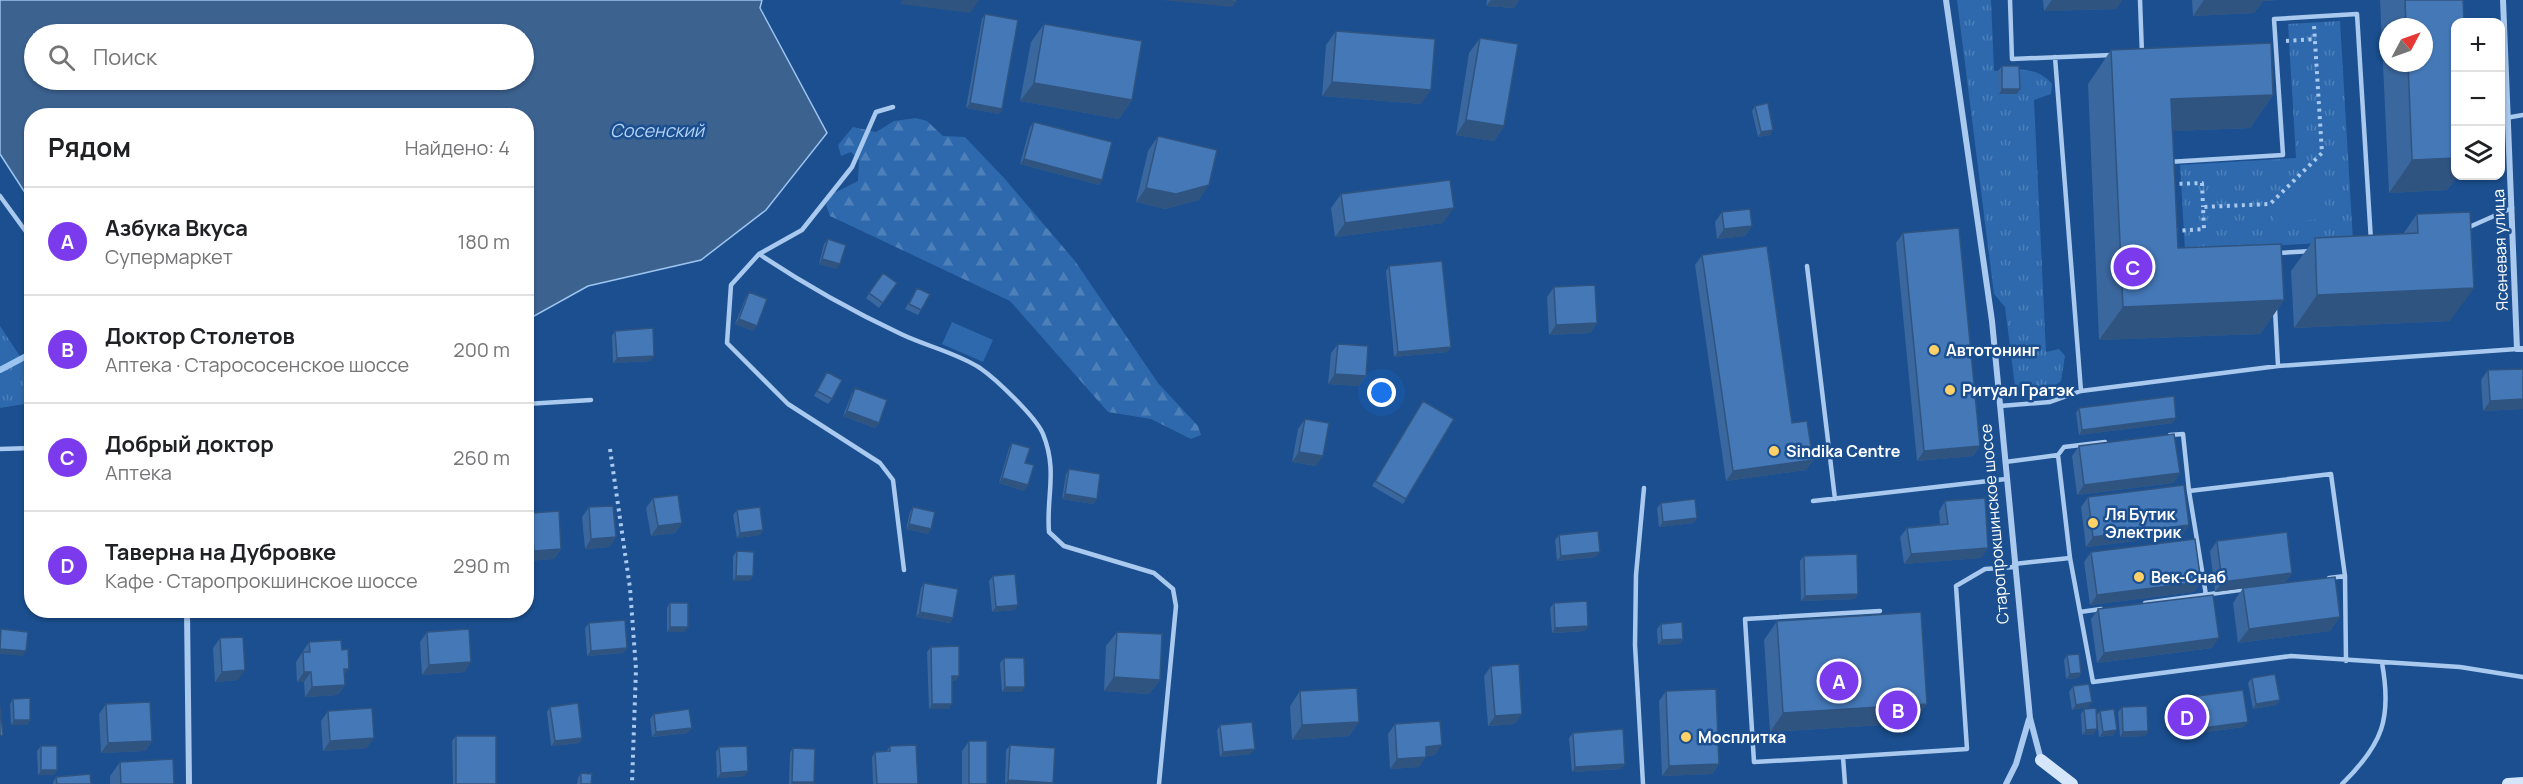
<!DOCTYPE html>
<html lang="ru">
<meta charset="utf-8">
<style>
body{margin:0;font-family:Manrope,sans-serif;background:#f6f6f6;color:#202124}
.controls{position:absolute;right:18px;top:18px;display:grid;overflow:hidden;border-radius:12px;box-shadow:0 2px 4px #0004}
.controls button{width:54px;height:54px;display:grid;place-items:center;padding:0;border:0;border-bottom:2px solid #e0e0e0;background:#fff;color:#202124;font:30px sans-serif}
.compass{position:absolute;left:2379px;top:18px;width:54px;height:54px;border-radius:50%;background:#fff;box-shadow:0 2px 4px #0004;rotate:49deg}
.you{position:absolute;left:1382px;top:393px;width:21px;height:21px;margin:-15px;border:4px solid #fff;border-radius:50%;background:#1a73e8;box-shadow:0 0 0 9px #1a73e833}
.badge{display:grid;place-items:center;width:39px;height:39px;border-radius:50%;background:#7c3aed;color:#fff;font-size:20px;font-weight:700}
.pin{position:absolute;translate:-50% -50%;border:3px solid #fff;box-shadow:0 2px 6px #0006}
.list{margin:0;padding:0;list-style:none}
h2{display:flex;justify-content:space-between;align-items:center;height:78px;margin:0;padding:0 24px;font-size:26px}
h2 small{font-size:20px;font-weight:400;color:#757577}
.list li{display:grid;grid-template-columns:39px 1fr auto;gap:18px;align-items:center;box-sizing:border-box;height:108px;padding:0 24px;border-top:2px solid #e0e0e0}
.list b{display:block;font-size:22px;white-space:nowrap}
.list p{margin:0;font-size:20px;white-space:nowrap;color:#757577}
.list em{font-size:20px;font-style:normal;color:#757577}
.icon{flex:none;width:33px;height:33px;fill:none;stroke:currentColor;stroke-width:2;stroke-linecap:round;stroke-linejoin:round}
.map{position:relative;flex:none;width:2523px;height:784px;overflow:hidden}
.search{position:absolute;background:#fff;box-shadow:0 2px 4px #0004;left:24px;top:24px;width:510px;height:66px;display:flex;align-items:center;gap:15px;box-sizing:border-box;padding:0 21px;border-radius:33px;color:#757577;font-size:22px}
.panel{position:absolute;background:#fff;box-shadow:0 2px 4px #0004;left:24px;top:108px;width:510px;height:510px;border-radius:24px}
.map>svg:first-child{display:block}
</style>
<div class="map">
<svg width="2523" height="784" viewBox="0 0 2523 784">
<defs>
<pattern id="grass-tufts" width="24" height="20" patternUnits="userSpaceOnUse" patternTransform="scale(1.5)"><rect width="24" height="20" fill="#2e69ad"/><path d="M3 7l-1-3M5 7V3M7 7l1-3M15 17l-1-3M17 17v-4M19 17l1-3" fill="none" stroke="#4d80b9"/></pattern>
<pattern id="forest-firs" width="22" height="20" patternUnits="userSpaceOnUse" patternTransform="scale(1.5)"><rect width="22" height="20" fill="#2e69ad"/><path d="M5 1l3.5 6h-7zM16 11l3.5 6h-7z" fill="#4d80b9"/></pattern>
</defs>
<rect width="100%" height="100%" fill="#1b4f8f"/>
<path fill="url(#grass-tufts)" d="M1957,0h34l3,71c21,-2 44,-5 58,13l-1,10 -17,6 12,252 13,-3 6,7 -4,25c-15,12 -28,9 -46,5l-10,-79 -11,-13z
M2340,21l13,220 -168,10 -5,-86 116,-7 -8,-134z
M0,326l31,47v30l-31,5z"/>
<path fill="url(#forest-firs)" d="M916,118l11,3 16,15 22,1 39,41 71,83 83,122 40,43 3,9 -10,4 -40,-20 -43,-7 -98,-111 -180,-85 -4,-11 4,-10 28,-14 1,-21 -8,-8 -10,4 -3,-11 15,-18 23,5 18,-11z"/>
<path fill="#2e69ad" d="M2322,161l4,58 -52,3v-14z
M952,322l41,18 -10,22 -41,-18z"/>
<path fill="#3c6290" stroke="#9cc4f0" stroke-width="1.5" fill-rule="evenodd" d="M0,0h762l-2,8 67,125 -61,77 -65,50 -113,26 -61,34 -1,-204h-494l-1,86 -31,-48zM34,34h490v46h-490z"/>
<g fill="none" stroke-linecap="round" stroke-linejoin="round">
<path stroke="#9cc4f0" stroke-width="6" d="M0,370l32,-17"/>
<path stroke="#a9c9ee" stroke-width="4" stroke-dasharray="3 4.5" stroke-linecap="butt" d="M2286,41l29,-2
M2172,184l30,-1 1,24
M2175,231l29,-2 -1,-22 67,-3 52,-51 -8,-127
M610,449l20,139 6,81 -4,115"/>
<path stroke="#a9c9ee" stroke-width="4.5" d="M2010,0l2,59 100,-4
M2140,0l2,54
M2055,57l26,334 197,-25 239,-17
M893,107l-17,5 -24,55 -50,63 -43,24 -28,31 -4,58 61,61 92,59 13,17 11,90
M2500,119l23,-4
M2168,162l115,-7 -9,-136 83,-5 14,227
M0,196l32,44
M2467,228l45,-20
M2278,253l34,-2
M759,254c45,30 93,57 142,80 25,12 56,19 79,34 16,11 56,49 63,66 15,37 3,62 6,98l15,14 90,27 19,16 3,17 -17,178
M1807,266l28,233
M2275,309l3,57
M526,404l65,-4
M2000,406l50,-4 31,-11
M2170,435l13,-1 6,57 17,104
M0,449l32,-1
M2058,455l6,-8 41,-5
M2005,462l53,-7 12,103 23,124 198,-26 169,11 63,10
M2189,491l142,-17 14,102 1,85
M1813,501l193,-22
M2014,564l56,-6
M2329,578l16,-2
M2145,603l102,-14
M2080,612l21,-3
M1843,757l124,-8 -11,-163 29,-17 30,-2
M1643,784l-8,-139 1,-70 8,-87
M1845,784l-2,-27 -89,5 -9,-143 135,-8
M2342,784c41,-40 50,-66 40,-121"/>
<path stroke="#a9c9ee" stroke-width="6" d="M1946,0l46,321 38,397 11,42
M2503,0l14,349h6
M187,610l2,174
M2006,784l10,-20 13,-45"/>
<path stroke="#d6e6fa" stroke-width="12" d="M2041,760l31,24
M2508,784l15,-1"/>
</g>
<path fill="#3a679d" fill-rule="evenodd" d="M1487,0h32l-5,8 -28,-2z
M2043,0h79l-6,9 -72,2z
M2192,0h87l-16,1 -9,12 -61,3z
M2380,0h83l-7,176h2l-11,14 -58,3zM2388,27h36v36h-36z
M985,14l17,95 -3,5 -33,-6 16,-89z
M1044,24l88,76 -13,19 -99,-18 11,-59z
M1336,31l85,73 -99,-8 4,-51z
M1480,38l24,88 -10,15 -38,-6 13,-82z
M2111,50l162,45 -23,33 -77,3 5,117 106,52 -24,34 -161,6 -11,-256z
M2002,66l15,28h-18l-1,-23z
M1755,106l18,24 -3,5 -12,2 -6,-26z
M1034,122l68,58 -3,5 -79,-21 10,-37z
M1158,136l41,64 -34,9 -29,-7 12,-51z
M1341,194l102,29 -108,14 -4,-29z
M1722,212l30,14 -7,10 -28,3 -2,-17z
M2417,214l33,107 -156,7 -3,-57 24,-33 88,-4z
M1903,233l77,213 -7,10 -56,5 -21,-218z
M828,239l9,30 -18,-5 5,-20z
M1702,255l90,168 21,37 -7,10 -80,11 -31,-216z
M1389,266l62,81 -4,5 -53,5 -8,-86z
M883,273l14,10 -18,25 -13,-10z
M1554,287l43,36 -7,10 -41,2 -2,-38z
M917,288l4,22 -3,5 -13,-6z
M749,292l4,39 -18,-7 11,-27z
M615,331l36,30 -38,2 -1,-27z
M1338,344l21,42 -31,-2 3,-31z
M2523,369v40l-40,2 -2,-31 7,-10z
M827,372l5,27 -4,5 -14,-8z
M855,388l24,35 -4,5 -32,-12 9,-23z
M1423,401l-17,98 -3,5 -31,-18z
M2079,408l94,15 -94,12 -3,-22z
M1305,419l11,47 -24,-4 6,-33z
M1012,443l13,20 -1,28 -25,-8 10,-35z
M2079,446l101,27 -7,10 -96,12 -5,-39z
M1069,469l28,30 -4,5 -31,-5 4,-25z
M2088,497l101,28 -7,10 -96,12 -5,-40z
M653,498l29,25 -7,10 -24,3 -5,-28z
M1945,501l36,57 -77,6 -4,-27 7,-9 33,-4 -1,-13z
M1661,503l36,15 -4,5 -34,4 -2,-19z
M589,507l27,30 -7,10 -24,2 -3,-32z
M913,507l15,27 -22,-5 4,-17z
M737,510l26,20 -3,5 -23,3 -4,-23z
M531,513l30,36 -7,10 -27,2 -1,-41z
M1559,535l37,22 -39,4 -2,-21z
M2217,541l75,32 -7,10 -70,9 -5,-41z
M737,551l16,25 -4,5h-16v-25z
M2091,552l110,30 -7,10 -104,13 -6,-43z
M1804,556l54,38 -3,5 -54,2 -1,-40z
M993,576l22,34 -23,2 -3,-31z
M924,583l29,35 -3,5 -34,-6 5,-29z
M2243,588l97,29 -10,14 -92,12 -5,-40z
M670,603l15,29h-18v-24z
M1554,603l34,23 -3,5 -33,2 -2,-25z
M2098,609l114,39 -115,15 -6,-44z
M1777,621l137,102 -144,9 -6,-92z
M589,623l38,25 -4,5 -36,3 -2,-28z
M1661,624l22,15 -3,5 -22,1 -1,-16z
M427,632l38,40 -43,3 -2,-33z
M1117,632l43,48 -11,14 -45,-3 2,-45z
M220,638l18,42 -23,2 -2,-34z
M309,642l35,34 1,9 -7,10 -33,2 -1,-15h-7l-1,-20z
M931,647l25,34h-4l-3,28h-20l-2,-57z
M2067,655l14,18 -3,5 -12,1 -2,-19z
M1004,658l18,34h-20l-2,-29z
M1491,666l24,58 -27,2 -4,-50z
M2252,678l24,27 -23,4 -5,-26z
M2073,686l19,16 -4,5 -16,3 -3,-18z
M1300,691l59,31 -10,14 -57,4 -2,-34z
M1666,691l53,73 -7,10 -50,2 -3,-75z
M13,699l17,21 -3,5h-16l-1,-21z
M2175,699l69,28 -68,9 -4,-32z
M106,704l46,37 -7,10 -44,2 -2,-39z
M550,707l32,31 -3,5 -28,3 -4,-34z
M2122,707l26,24 -3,5 -25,1 -2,-25z
M2084,709l12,7 4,-5 14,24 -15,2 -2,-19 -3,16 -12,1 -1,-21z
M328,711l39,37 -44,3 -2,-30z
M654,714l34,19 -36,4 -2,-18z
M1395,724l40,31 -9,1 -7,11 -29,2 -2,-35z
M1220,725l31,29 -31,3 -3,-27z
M1573,733l49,36 -50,3 -3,-34z
M456,736l40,48h-43l-1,-43z
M969,741l18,43h-25v-33z
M1010,745l43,38 -1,1h-47l1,-34z
M41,746l16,24 -3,5h-16l-1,-24z
M890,746l28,38h-45l-1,-27 3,-5h11z
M719,747l26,29 -28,2 -1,-26z
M793,748l21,34 -1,2h-24l1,-31z
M120,762l54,22h-64v-8z
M581,773l10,11h-14l1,-6z
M56,777l35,7h-38v-2z"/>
<path fill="#305480" d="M903,0h76l-9,13 -70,-9z
M1161,0h54l21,2 -4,5z
M1491,0h28l-5,8 -28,-2z
M2052,0h70l-6,9 -72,2z
M2204,0h75l-16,1 -9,12 -61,3z
M1332,82l99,8 -10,14 -99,-8z
M1034,83l98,17 -13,19 -99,-18z
M2002,89h18l-3,5h-18z
M2273,95l-23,33 -102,4 23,-33z
M970,103l32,6 -3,5 -33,-6z
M1466,120l38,6 -10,15 -38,-6z
M1773,130l-3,5 -12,2 3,-5z
M2456,158v18h2l-11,14 -58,3 23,-33z
M1024,159l78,21 -3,5 -79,-21z
M1209,185l-10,15 -34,9 -29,-7 10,-14z
M1454,208l-11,15 -108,14 10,-14z
M1752,226l-7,10 -28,3 7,-10z
M822,259l18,5 -3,5 -18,-5z
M2474,288l-24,33 -156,7 23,-33z
M2284,300l-24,34 -161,6 24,-33z
M739,319l18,7 -4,5 -18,-7z
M1597,323l-7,10 -41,2 7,-10z
M1451,347l-4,5 -53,5 4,-5z
M654,356l-3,5 -38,2 4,-5z
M1335,374l31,2 -7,10 -31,-2z
M2523,399v10l-40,2 7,-10z
M847,411l32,12 -4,5 -32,-12z
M2176,418l-3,5 -94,12 3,-5z
M1980,446l-7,10 -56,5 7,-10z
M1299,452l24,4 -7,10 -24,-4z
M1813,460l-7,10 -80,11 7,-10z
M2180,473l-7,10 -96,12 7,-10z
M1002,478l26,7 -4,6 -25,-8z
M1065,494l32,5 -4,5 -31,-5z
M1697,518l-4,5 -34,4 4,-5z
M682,523l-7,10 -24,3 7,-10z
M909,524l22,5 -3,5 -22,-5z
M2189,525l-7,10 -96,12 7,-10z
M763,530l-3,5 -23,3 3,-5z
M616,537l-7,10 -24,2 6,-10z
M1988,548l-7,10 -77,6 7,-10z
M561,549l-7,10 -27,2 7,-10z
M1600,552l-4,5 -39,4 4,-5z
M2292,573l-7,10 -70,9 7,-10z
M736,576h17l-4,5h-16z
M2201,582l-7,10 -104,13 7,-10z
M1858,594l-3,5 -54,2 4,-5z
M1018,605l-3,5 -23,2 4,-5z
M236,610h39l-2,3 -41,3z
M920,612l33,6 -3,5 -34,-6z
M2340,617l-10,14 -92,12 11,-14z
M1588,626l-3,5 -33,2 3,-5z
M670,627h18l-3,5h-18z
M2219,638l-7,10 -115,15 7,-10z
M1683,639l-3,5 -22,1 4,-5z
M627,648l-4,5 -36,3 4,-5z
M0,649l26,2 -3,5 -23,-2z
M471,662l-6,10 -43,3 7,-10z
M344,669h5l-7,10z
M245,670l-7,10 -23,2 7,-10z
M304,672h7l-7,10h-7z
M2081,673l-3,5 -12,1 4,-5z
M952,676h7l-3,5h-8z
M1114,677l46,3 -11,14 -45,-3z
M345,685l-7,10 -33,2 7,-10z
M1005,687h20l-3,5h-20z
M2280,700l-4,5 -23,4 3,-5z
M2092,702l-4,5 -16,3 4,-5z
M932,704h20l-3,5h-20z
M1927,704l-13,19 -144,9 13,-19z
M1522,714l-7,10 -27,2 7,-10z
M14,720h16l-3,5h-16z
M1359,722l-10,14 -57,4 10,-15z
M2248,722l-4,5 -68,9 4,-5z
M692,728l-4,5 -36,4 4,-5z
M2097,729l-3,5 -12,1 4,-5z
M2117,730l-3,5 -15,2 4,-5z
M2148,731l-3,5 -25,1 3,-5z
M374,738l-7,10 -44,3 7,-10z
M582,738l-3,5 -28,3 4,-5z
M152,741l-7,10 -44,2 7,-10z
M1442,745l-7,10 -16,2 7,-10z
M1255,749l-4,5 -31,3 3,-5z
M1426,757l-7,10 -29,2 7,-10z
M1625,764l-3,5 -50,3 3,-5z
M1719,764l-7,10 -50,2 7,-10z
M41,770h16l-3,5h-16z
M748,771l-3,5 -28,2 4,-5z
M1008,780l45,3 -1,1h-47z
M792,782h22l-1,2h-22z"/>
<path fill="#4478b7" stroke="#305480" stroke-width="1.5" d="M1215,0h21v2z
M2405,0h58l1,22h-8v136l-44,2 -4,-97h16v-36h-18z
M985,14l33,6 -16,89 -32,-6z
M1044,24l98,17 -10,59 -98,-17z
M1336,31l99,8 -4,51 -99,-8z
M1480,38l38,6 -14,82 -38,-6z
M2271,43l2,52 -102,4 7,149 103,-4 3,56 -161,7 -12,-257z
M2002,66h17l1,23h-18z
M1768,103l5,27 -12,2 -6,-26z
M1034,122l78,20 -10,38 -78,-21z
M1158,136l59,14 -8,35 -33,9 -30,-6z
M1450,180l4,28 -109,15 -4,-29z
M1750,209l2,17 -28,3 -2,-17z
M2470,212l4,76 -157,7 -2,-57 103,-5 -1,-19z
M1959,228l21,218 -56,5 -21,-218z
M828,239l18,6 -6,19 -18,-5z
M1767,246l25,177 15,-2 6,39 -80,11 -31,-216z
M1442,261l9,86 -53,5 -9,-86z
M883,273l14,10 -14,20 -14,-10z
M1595,285l2,38 -41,2 -2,-38z
M917,288l13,6 -9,16 -12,-6z
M749,292l18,7 -10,27 -18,-7z
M653,328l1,28 -37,2 -2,-27z
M1338,344l30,2 -2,30 -31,-2z
M2523,369v30l-33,2 -2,-31z
M827,372l15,8 -10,19 -15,-8z
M855,388l32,12 -8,23 -32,-12z
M2174,396l2,22 -94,12 -3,-22z
M1423,401l31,18 -48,80 -31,-18z
M1305,419l24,4 -6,33 -24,-4z
M2174,434l6,39 -96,12 -5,-39z
M1012,443l18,5 -5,15 9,2 -6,20 -26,-7z
M1069,469l31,5 -3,25 -32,-5z
M2184,485l5,40 -96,12 -5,-40z
M678,495l4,28 -24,3 -5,-28z
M1985,498l3,50 -77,6 -4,-26 41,-4 -3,-23z
M1695,499l2,19 -34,4 -2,-19z
M613,506l3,31 -25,2 -2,-32z
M760,507l3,23 -23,3 -3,-23z
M913,507l22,5 -4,17 -22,-5z
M559,511l2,38 -27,2 -3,-38z
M1598,531l2,21 -39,4 -2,-21z
M2287,532l5,41 -70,9 -5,-41z
M2195,539l6,43 -104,13 -6,-43z
M737,551l17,1 -1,24h-17z
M1857,554l1,40 -53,2 -1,-40z
M1015,574l3,31 -22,2 -3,-31z
M2335,577l5,40 -91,12 -6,-41z
M924,583l34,6 -5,29 -33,-6z
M2213,595l6,43 -115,15 -6,-44z
M1587,601l1,25 -33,2 -1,-25z
M670,603h18v24h-18z
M1921,612l6,92 -144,9 -6,-92z
M625,620l2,28 -36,3 -2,-28z
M1682,622l1,17 -21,1 -1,-16z
M1,629l27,3 -2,19 -26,-2z
M469,629l2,33 -42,3 -2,-33z
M1117,632l45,2 -2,46 -46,-3z
M243,637l2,33 -23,2 -2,-34z
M341,640l1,10 6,-1 1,20h-5l1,16 -33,2 -1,-15h-7l-1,-20h7l-1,-10z
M959,646v30h-7v28h-20l-1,-57z
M2079,654l2,19 -11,1 -3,-19z
M1004,658h20l1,29h-20z
M1519,664l3,50 -27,2 -4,-50z
M2275,674l5,26 -24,4 -4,-26z
M2089,684l3,18 -16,3 -3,-19z
M1357,688l2,34 -57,3 -2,-34z
M1716,689l3,75 -50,2 -3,-75z
M2243,690l5,32 -68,9 -5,-32z
M30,698v22h-16l-1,-21z
M150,702l2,39 -44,2 -2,-39z
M578,703l4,35 -27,3 -5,-34z
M0,706l3,29 -3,1z
M2147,706l1,25 -25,1 -1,-25z
M372,708l2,30 -44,3 -2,-30z
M2096,708l1,21 -11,1 -2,-21z
M689,709l3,19 -36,4 -2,-18z
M2114,709l3,21 -14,2 -3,-21z
M1440,721l2,24 -16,2v10l-29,2 -2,-35z
M1252,722l3,27 -32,3 -3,-27z
M1623,729l2,35 -50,3 -2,-34z
M456,736h40v48h-40z
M969,741h18v43h-18z
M916,745l2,39h-41l-2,-32 15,-1v-5z
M1010,745l45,3 -2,35 -45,-3z
M41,746h16v24h-16z
M747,746l1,25 -27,2 -2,-26z
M793,748l22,1 -1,33h-22z
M173,759l1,25h-53l-1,-22z
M581,773l11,1 -1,10h-10z
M90,774l1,10h-34l-1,-7z"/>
<g fill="#ffd166" stroke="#1b4f8f" stroke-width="2">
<circle cx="1934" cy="350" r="6"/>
<circle cx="1950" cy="390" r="6"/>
<circle cx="1774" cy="451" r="6"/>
<circle cx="2093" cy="523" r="6"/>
<circle cx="2139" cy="577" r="6"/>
<circle cx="1686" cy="737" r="6"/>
</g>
<g text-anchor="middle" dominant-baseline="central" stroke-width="5" stroke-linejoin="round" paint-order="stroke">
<g font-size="16" fill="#fff" stroke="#1b4f8f">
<text transform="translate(2500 250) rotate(-92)">Ясеневая улица</text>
<text transform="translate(1994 524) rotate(-95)">Старопрокшинское шоссе</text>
</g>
<g font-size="16" font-weight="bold" fill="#fff" stroke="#1b4f8f" text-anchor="start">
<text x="1946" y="350">Автотонинг</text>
<text x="1962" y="390">Ритуал Гратэк</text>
<text x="1786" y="451">Sindika Centre</text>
<text x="2105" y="514">Ля Бутик<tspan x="2105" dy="18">Электрик</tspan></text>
<text x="2151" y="577">Век-Снаб</text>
<text x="1698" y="737">Мосплитка</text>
</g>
<g font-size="18" font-style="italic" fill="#b5d3f5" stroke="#1b4f8f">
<text x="657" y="130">Сосенский</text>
</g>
</g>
</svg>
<div class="controls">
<button>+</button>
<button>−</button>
<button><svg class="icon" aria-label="layers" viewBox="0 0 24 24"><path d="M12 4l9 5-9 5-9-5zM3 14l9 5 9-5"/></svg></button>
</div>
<svg class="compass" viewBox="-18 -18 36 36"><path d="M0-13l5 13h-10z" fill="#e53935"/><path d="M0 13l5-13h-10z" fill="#757577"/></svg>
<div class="you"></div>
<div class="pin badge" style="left:1839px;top:681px">A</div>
<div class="pin badge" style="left:1898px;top:710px">B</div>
<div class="pin badge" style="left:2133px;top:267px">C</div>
<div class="pin badge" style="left:2187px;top:717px">D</div>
<div class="search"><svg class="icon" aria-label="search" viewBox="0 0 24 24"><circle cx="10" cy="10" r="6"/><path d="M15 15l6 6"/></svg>Поиск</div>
<section class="panel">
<h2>Рядом<small>Найдено: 4</small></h2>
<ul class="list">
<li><span class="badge">A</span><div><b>Азбука Вкуса</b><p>Супермаркет</p></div><em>180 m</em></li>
<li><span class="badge">B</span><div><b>Доктор Столетов</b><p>Аптека · Старососенское шоссе</p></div><em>200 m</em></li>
<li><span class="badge">C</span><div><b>Добрый доктор</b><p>Аптека</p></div><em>260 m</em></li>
<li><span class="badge">D</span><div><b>Таверна на Дубровке</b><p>Кафе · Старопрокшинское шоссе</p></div><em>290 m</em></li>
</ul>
</section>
</div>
